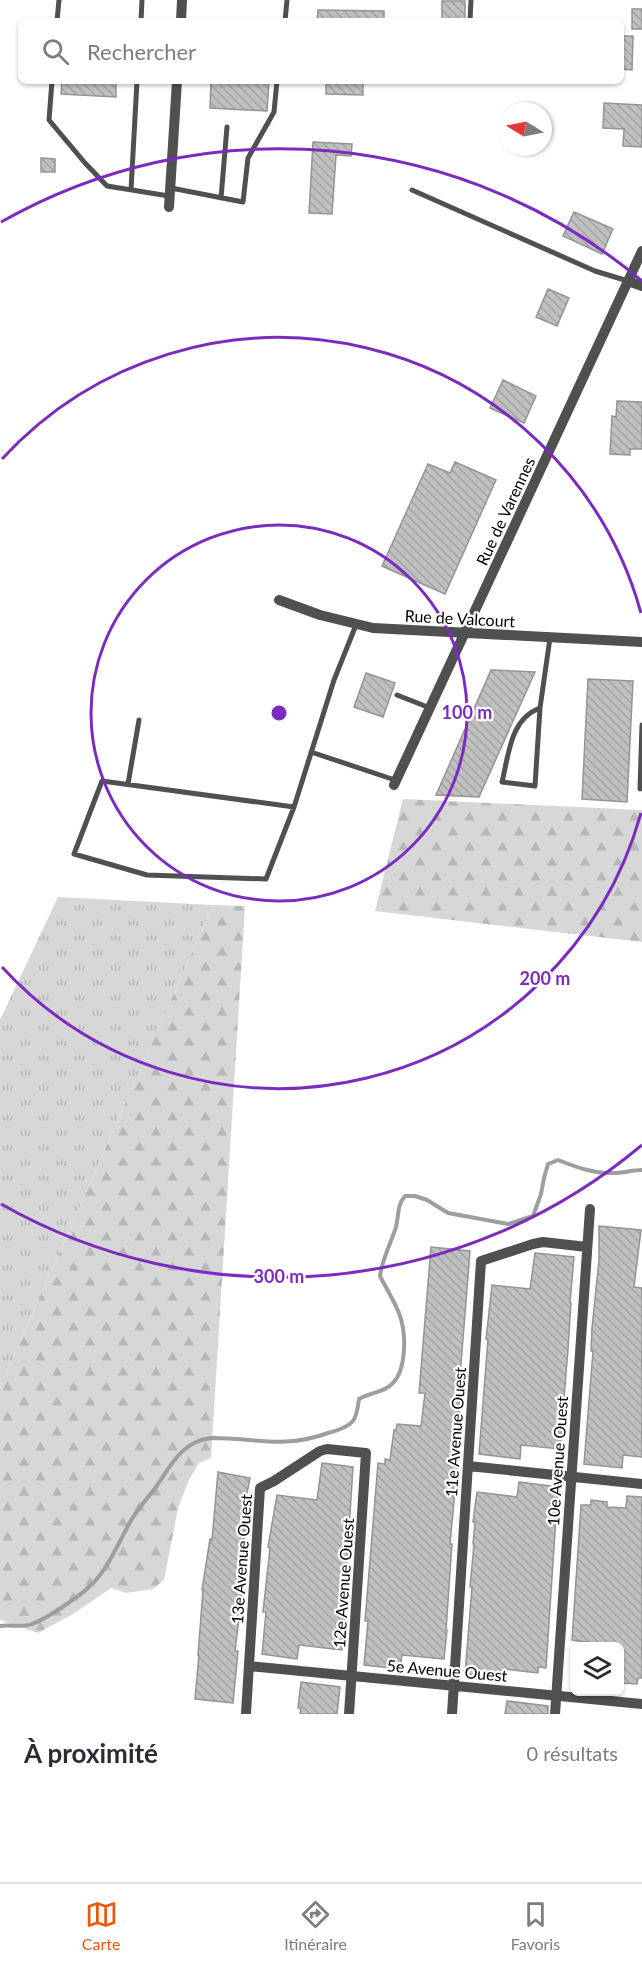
<!DOCTYPE html>
<html lang="fr">
<meta charset="utf-8">
<style>
body{margin:0;font-family:Lato,sans-serif;background:#f7f7f7;color:#2b2b33}
.controls{position:absolute;right:18px;bottom:18px;display:grid;overflow:hidden;border-radius:9px;box-shadow:0 2px 4px #0004}
.controls button{width:54px;height:54px;display:grid;place-items:center;padding:0;border:0;border-bottom:2px solid #e1e1e2;background:#fff;color:#2b2b33;font:30px sans-serif}
.compass{position:absolute;left:498px;top:102px;width:54px;height:54px;border-radius:50%;background:#fff;box-shadow:0 2px 4px #0004;rotate:280deg}
.list{margin:0;padding:0;list-style:none}
h2{display:flex;justify-content:space-between;align-items:center;height:78px;margin:0;padding:0 24px;font-size:26px}
h2 small{font-size:20px;font-weight:400;color:#7c7c81}
.icon{flex:none;width:33px;height:33px;fill:none;stroke:currentColor;stroke-width:2;stroke-linecap:round;stroke-linejoin:round}
.map{position:relative;flex:none;width:642px;height:1714px;overflow:hidden}
.search{position:absolute;background:#fff;box-shadow:0 2px 4px #0004;left:18px;right:18px;top:18px;height:66px;display:flex;align-items:center;gap:15px;box-sizing:border-box;padding:0 21px;border-radius:9px;color:#7c7c81;font-size:22px}
.sheet{height:168px;background:#fff}
nav{display:flex;justify-content:space-around;align-items:center;box-sizing:border-box;height:84px;border-top:2px solid #e1e1e2;background:#fff;font-size:16px;color:#7c7c81}
nav a{display:grid;justify-items:center;gap:3px}
nav .on{color:#ea580c}
.map>svg:first-child{display:block}
</style>
<div class="map">
<svg width="642" height="1714" viewBox="0 0 642 1714">
<defs>
<pattern id="grass-tufts" width="24" height="20" patternUnits="userSpaceOnUse" patternTransform="scale(1.5)"><rect width="24" height="20" fill="#d7d7d7"/><path d="M3 7l-1-3M5 7V3M7 7l1-3M15 17l-1-3M17 17v-4M19 17l1-3" fill="none" stroke="#b7b7b7"/></pattern>
<pattern id="forest-firs" width="22" height="20" patternUnits="userSpaceOnUse" patternTransform="scale(1.5)"><rect width="22" height="20" fill="#d7d7d7"/><path d="M5 1l3.5 6h-7zM16 11l3.5 6h-7z" fill="#b7b7b7"/></pattern>
<pattern id="building-back-hatch" width="6" height="6" patternUnits="userSpaceOnUse" patternTransform="scale(1.5)"><rect width="6" height="6" fill="#c0c0c0"/><path d="M-1 5l2 2M0 0l6 6M5-1l2 2" fill="none" stroke="#a3a3a3"/></pattern>
</defs>
<rect width="100%" height="100%" fill="#fff"/>
<path fill="url(#grass-tufts)" d="M58,897l155,8 -213,482v-367z"/>
<path fill="url(#forest-firs)" d="M403,799l239,11v132l-267,-31z
M213,905l32,1 -34,552 -12,5 -10,17 -11,28 -14,72 -11,9 -27,4 -15,-5 -38,26 -35,19 -38,-13v-233z"/>
<g fill="none" stroke-linecap="round" stroke-linejoin="round">
<path stroke="#9e9e9e" stroke-width="4" d="M0,1626c10,-2 22,2 32,-2 14,-5 47,-27 58,-38 18,-17 27,-40 39,-62 7,-13 18,-25 27,-37 15,-22 27,-47 56,-49 44,0 72,11 116,-5 8,-2 19,-5 25,-12 4,-5 5,-15 6,-22 11,-7 25,-6 34,-16 13,-13 13,-46 8,-64 -4,-14 -14,-29 -21,-43 2,-17 11,-33 16,-49 3,-12 1,-22 9,-31h10l12,4 21,13 60,11 25,-8 8,-22 3,-16 4,-14 10,-4c18,7 36,14 56,13 9,0 19,-3 28,-3"/>
</g>
<path fill="url(#building-back-hatch)" stroke="#949494" stroke-width="1.5" d="M442,1h23v19h-23z
M632,9h10v20h-10z
M318,10l66,1v10h-67z
M621,36h12l-1,34 -11,-1z
M62,81h54v16l-55,-3z
M211,81h58l-2,30 -57,-3z
M326,81h37v14l-37,-1z
M604,103l38,2v42l-19,-1 1,-17 -21,-1z
M313,142l39,2 -1,12 -15,-1 -4,59 -23,-1z
M41,158l14,1v13h-14z
M574,212l39,17 -11,25 -39,-18z
M548,289l21,9 -12,28 -21,-9z
M503,380l33,16 -12,27 -34,-15z
M617,401l25,1v47h-12v6l-20,-1 2,-38 4,1z
M455,462l41,18 -51,114 -63,-28 46,-102 22,9z
M491,670l44,2 -56,125 -43,-2z
M366,673l29,10 -12,34 -29,-10z
M588,679l45,2 -6,121 -45,-3z
M599,1226l42,4 -7,57 8,1v169l-19,-2 -1,13 -38,-4 9,-113h-2l1,-23 7,-68z
M431,1247l39,4 -11,138h2l-6,69 3,1 -8,85h2l-6,86h1l-3,29 -42,-4 -2,14 -36,-4 4,-44h-3l13,-158 7,1v-5l5,1 4,-30h2l1,-6 24,2 4,-33h-6z
M535,1253l39,4 -4,46h1l-3,46 -8,100 -39,-4 -1,14 -41,-5 9,-115h-2l6,-54 38,4z
M322,1463l31,4 -7,109h2l-6,74 -43,-5 -2,14 -35,-5 4,-42h-3l7,-64 -2,-1 9,-52 40,5z
M218,1472l32,6 -4,20h2l-4,46h1l-4,41 2,1 -8,65h3l-5,52 -38,-4 4,-44h-1l5,-65h-1l8,-51 2,1z
M519,1482l39,5 -12,181 -8,-1v6l-34,-4 -1,9 -38,-4 7,-87h-2l4,-43h-1l2,-22h-2l4,-30 40,5z
M627,1496l15,1v181h-4l-1,6 -15,-1 1,-7h-3v-29l-48,-7 9,-135h10v-5l16,2v5l19,1z
M301,1682l39,5 -3,27h-37l1,-6h-3z
M507,1701l41,5v8h-43z"/>
<g fill="none" stroke-linecap="round" stroke-linejoin="round">
<path stroke="#505050" stroke-width="5" d="M57,21l2,-21
M141,21l1,-21
M285,21l2,-21
M470,21l1,-21
M52,81l-3,39 36,43 22,23 62,10
M171,188l72,14 5,-44 26,-46 3,-31
M131,190l6,-109
M412,190l183,81 33,10
M221,198l6,-71
M397,695l33,13
M540,708c-30,11 -31,46 -38,74l33,4 5,-78 10,-70
M311,752l84,28
M128,784l11,-64
M640,789l2,-64
M294,807l-192,-26 -28,73 73,21 119,4 28,-72 40,-127 22,-55"/>
<path stroke="#505050" stroke-width="10" d="M181,21l1,-21
M169,207l8,-126
M628,281l14,5
M279,600l41,15 53,13 269,14
M394,785l248,-534
M468,1466l174,18
M249,1666l393,38
M246,1713l14,-225 14,-7 46,-30 7,-2 39,4 -17,261
M452,1714l29,-453 52,-17 10,-2 44,5
M555,1714l35,-505"/>
</g>
<g fill="none" stroke="#7b2cbf" stroke-width="3">
<circle cx="279" cy="713" r="188"/>
<path d="M641 813A376 376 0 0 1 2 967M2 459A376 376 0 0 1 641 613"/>
<path d="M642 1145A564 564 0 0 1 1 1204M1 222A564 564 0 0 1 642 281"/>
</g>
<g text-anchor="middle" dominant-baseline="central" stroke-width="4.5" stroke-linejoin="round" paint-order="stroke">
<g font-size="16" fill="#000" stroke="#fff">
<text transform="translate(505 511) rotate(-65)">Rue de Varennes</text>
<text transform="translate(460 618) rotate(3)">Rue de Valcourt</text>
<text transform="translate(455 1432) rotate(-86)">11e Avenue Ouest</text>
<text transform="translate(557 1461) rotate(-86)">10e Avenue Ouest</text>
<text transform="translate(241 1559) rotate(-86)">13e Avenue Ouest</text>
<text transform="translate(343 1583) rotate(-86)">12e Avenue Ouest</text>
<text transform="translate(447 1670) rotate(5)">5e Avenue Ouest</text>
</g>
</g>
<circle cx="279" cy="713" r="9" fill="#7b2cbf" stroke="#fff" stroke-width="3"/>
<g font-size="18" text-anchor="middle" font-weight="bold" fill="#7b2cbf" stroke="#fff" stroke-width="4.5" stroke-linejoin="round" paint-order="stroke">
<text x="467" y="719">100 m</text>
<text x="545" y="985">200 m</text>
<text x="279" y="1283">300 m</text>
</g>
</svg>
<div class="controls">
<button><svg class="icon" aria-label="layers" viewBox="0 0 24 24"><path d="M12 4l9 5-9 5-9-5zM3 14l9 5 9-5"/></svg></button>
</div>
<svg class="compass" viewBox="-18 -18 36 36"><path d="M0-13l5 13h-10z" fill="#e53935"/><path d="M0 13l5-13h-10z" fill="#7c7c81"/></svg>
<div class="search"><svg class="icon" aria-label="search" viewBox="0 0 24 24"><circle cx="10" cy="10" r="6"/><path d="M15 15l6 6"/></svg>Rechercher</div>
</div>
<section class="sheet">
<h2>À proximité<small>0 résultats</small></h2>
<ul class="list">
</ul>
</section>
<nav>
<a class="on"><svg class="icon" aria-label="map" viewBox="0 0 24 24"><path d="M3 6l6-2 6 2 6-2v14l-6 2-6-2-6 2zM9 4v14M15 6v14"/></svg>Carte</a>
<a><svg class="icon" aria-label="directions" viewBox="0 0 24 24"><path d="M12 3l9 9-9 9-9-9zM9 14v-3h6M13 9l2 2-2 2"/></svg>Itinéraire</a>
<a><svg class="icon" aria-label="saved" viewBox="0 0 24 24"><path d="M7 4h10v16l-5-4-5 4z"/></svg>Favoris</a>
</nav>
